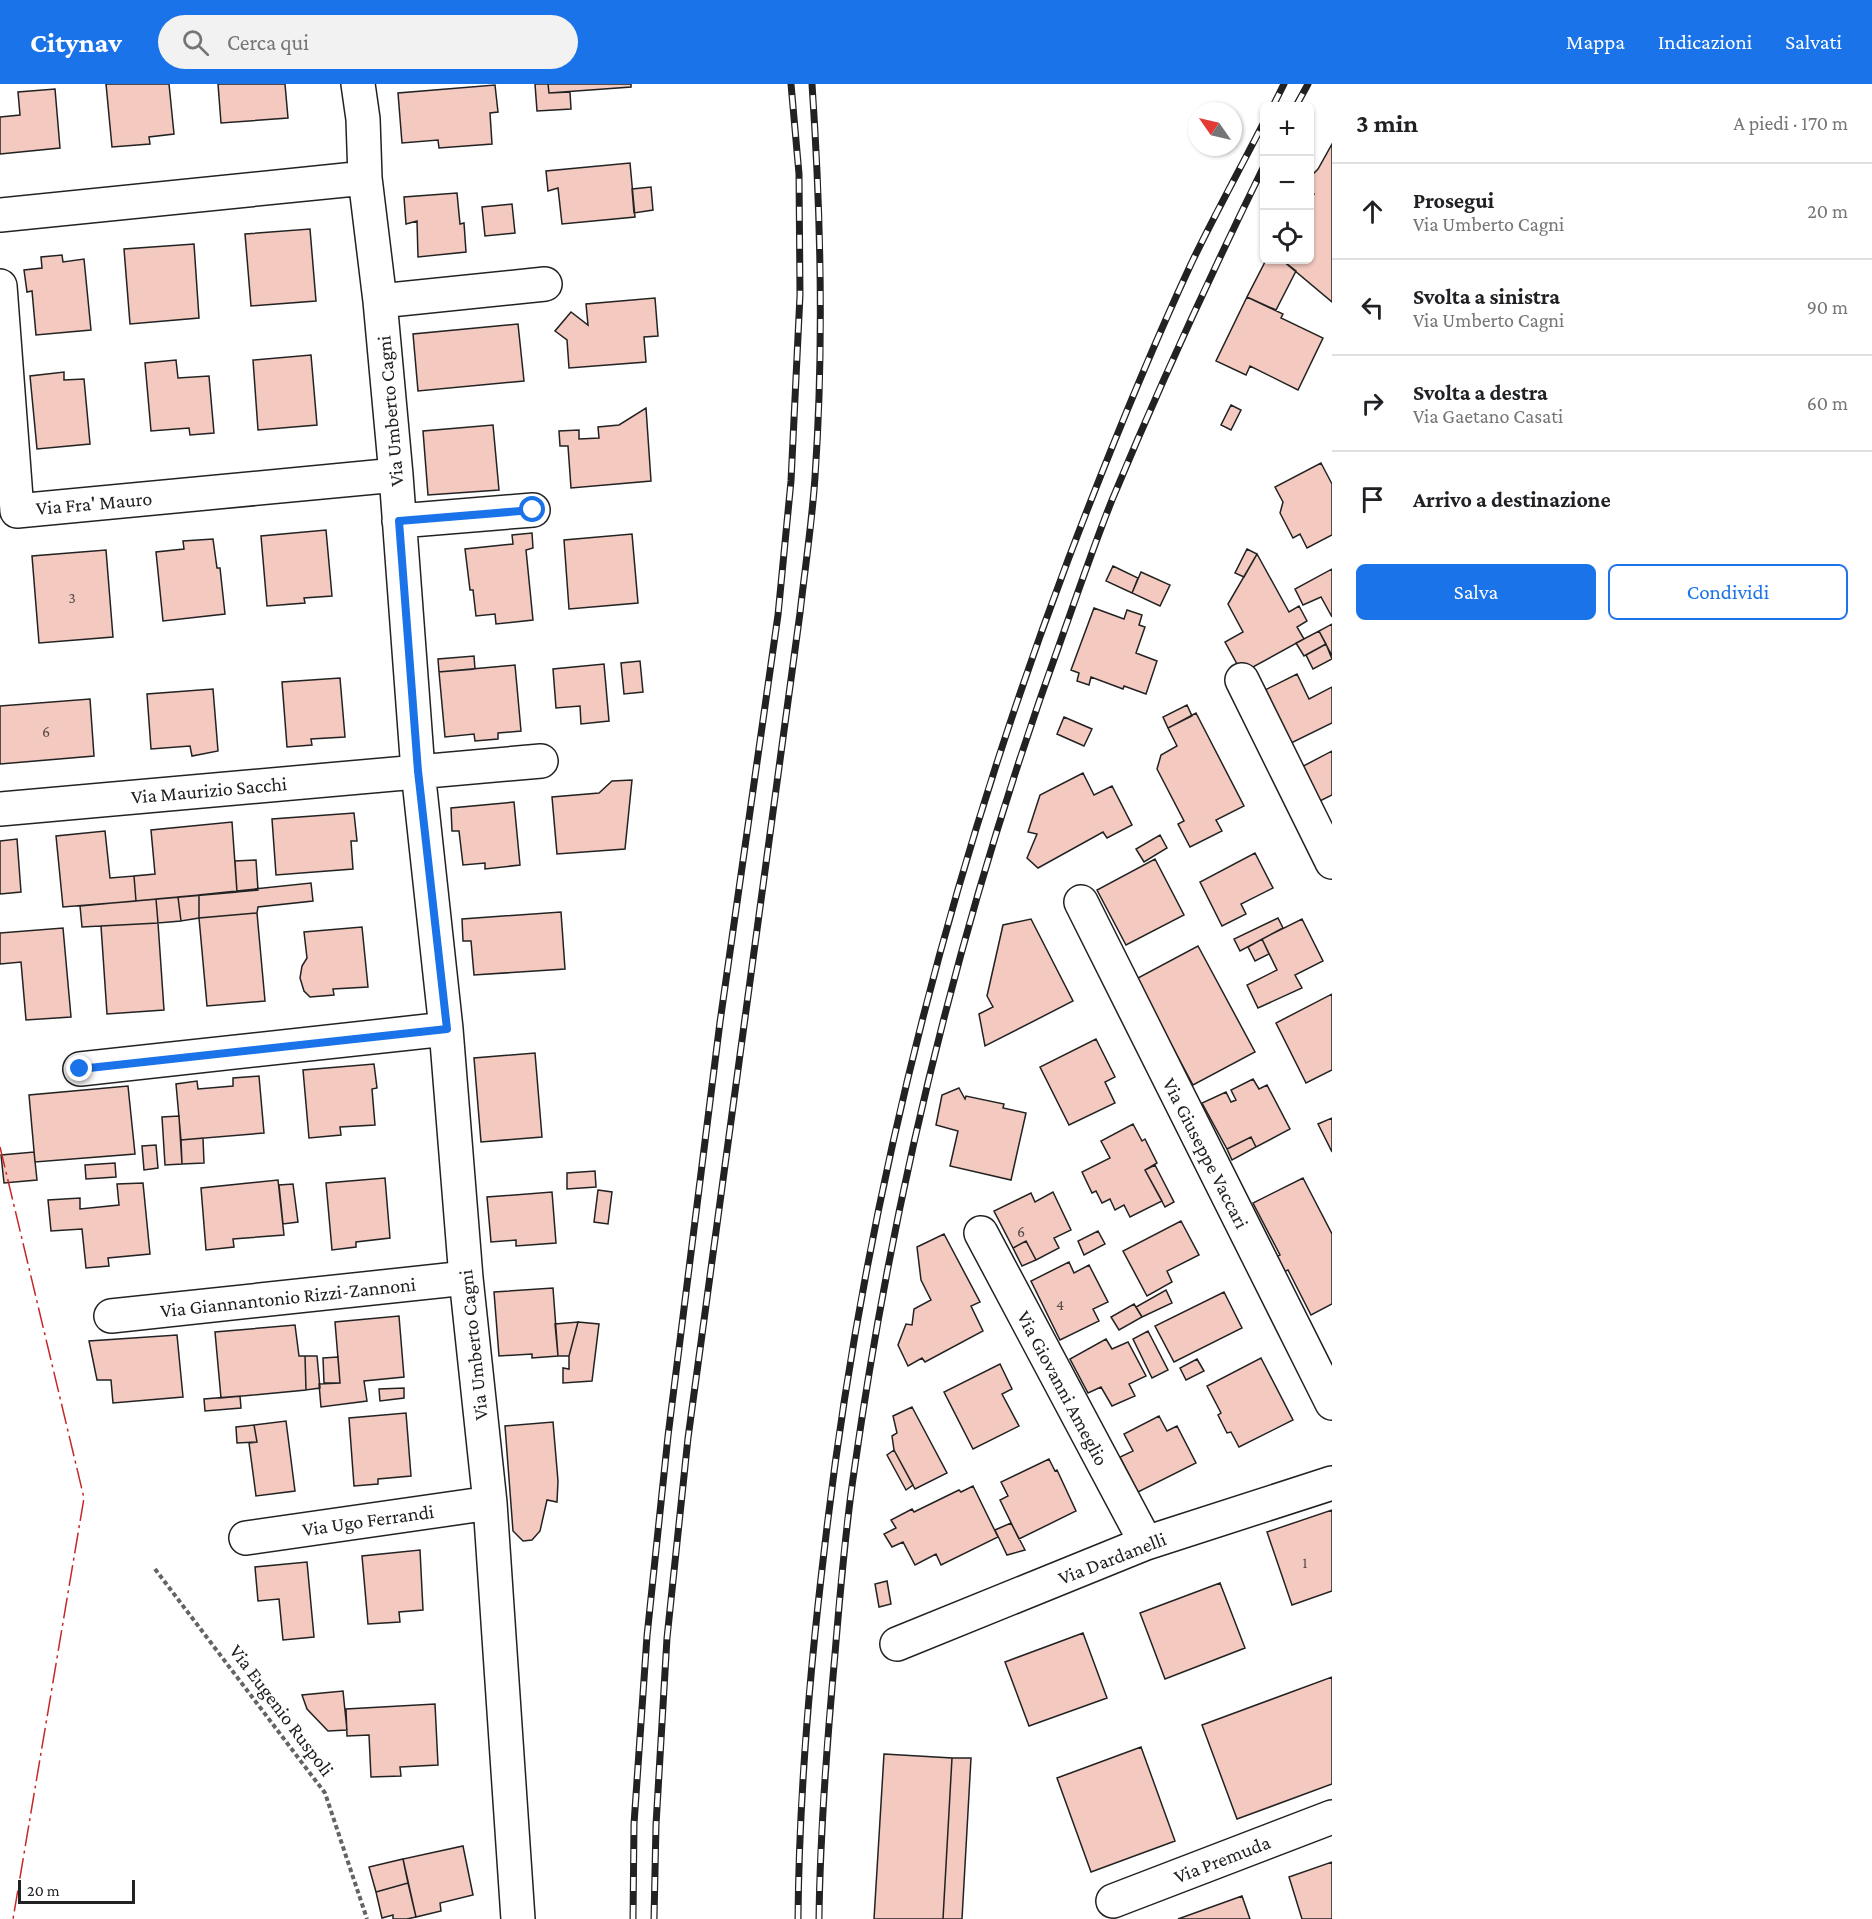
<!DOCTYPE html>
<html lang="it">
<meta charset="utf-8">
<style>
body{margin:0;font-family:"Crimson Pro",serif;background:#f2f2f2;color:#202124}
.controls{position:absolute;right:18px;top:18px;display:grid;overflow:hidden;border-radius:9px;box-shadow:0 2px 4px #0004}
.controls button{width:54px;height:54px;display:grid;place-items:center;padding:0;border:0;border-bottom:2px solid #e0e0e0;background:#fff;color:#202124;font:30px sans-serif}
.compass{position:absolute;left:1188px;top:18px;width:54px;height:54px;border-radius:50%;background:#fff;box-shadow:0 2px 4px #0004;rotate:304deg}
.scale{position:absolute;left:18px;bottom:15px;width:117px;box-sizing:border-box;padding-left:6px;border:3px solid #222;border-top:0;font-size:16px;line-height:21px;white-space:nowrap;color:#222;-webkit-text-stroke:4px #fff;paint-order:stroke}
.stop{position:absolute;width:18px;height:18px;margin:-14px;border:4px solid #1a73e8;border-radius:50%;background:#fff}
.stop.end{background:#1a73e8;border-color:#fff;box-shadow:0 2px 6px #0008}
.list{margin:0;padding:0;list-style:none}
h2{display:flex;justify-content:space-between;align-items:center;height:78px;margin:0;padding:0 24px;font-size:26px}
h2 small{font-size:20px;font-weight:400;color:#757577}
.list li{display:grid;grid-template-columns:39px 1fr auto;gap:18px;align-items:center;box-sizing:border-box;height:96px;padding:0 24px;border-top:2px solid #e0e0e0}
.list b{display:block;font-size:22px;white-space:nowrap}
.list p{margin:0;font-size:20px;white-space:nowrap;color:#757577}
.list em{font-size:20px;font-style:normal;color:#757577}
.actions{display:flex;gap:12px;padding:18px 24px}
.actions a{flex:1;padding:14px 0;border:2px solid #1a73e8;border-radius:9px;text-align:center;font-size:21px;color:#1a73e8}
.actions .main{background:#1a73e8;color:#fff}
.icon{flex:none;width:33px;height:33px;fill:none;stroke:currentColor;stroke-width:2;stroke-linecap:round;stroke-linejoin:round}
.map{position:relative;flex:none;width:1332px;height:1835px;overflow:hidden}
header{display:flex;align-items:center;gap:36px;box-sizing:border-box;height:84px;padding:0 30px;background:#1a73e8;color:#fff}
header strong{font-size:28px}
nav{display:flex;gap:33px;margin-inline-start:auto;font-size:21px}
.search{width:420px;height:54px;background:#f2f2f2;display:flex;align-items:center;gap:15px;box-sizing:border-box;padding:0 21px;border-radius:33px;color:#757577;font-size:22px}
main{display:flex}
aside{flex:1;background:#fff}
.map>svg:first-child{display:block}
</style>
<header>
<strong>Citynav</strong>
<div class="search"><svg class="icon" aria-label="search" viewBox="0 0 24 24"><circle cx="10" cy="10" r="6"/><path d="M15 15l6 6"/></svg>Cerca qui</div>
<nav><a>Mappa</a><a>Indicazioni</a><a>Salvati</a></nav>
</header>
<main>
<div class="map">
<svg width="1332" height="1835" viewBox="0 0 1332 1835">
<rect width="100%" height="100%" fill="#fff"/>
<path fill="#f3c9c0" stroke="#222" stroke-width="1.5" d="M106,0h63l5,50 -25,3 1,7 -38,3z
M218,0h67l3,34 -67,5z
M535,0h13l1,9 21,-1 1,17 -34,2z
M548,0h83v3l-82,6z
M495,1l3,27 -8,1 2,31 -53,4 -1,-8 -36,3 -4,-50z
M55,5l5,59 -60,6v-37l20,-2 -2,-23z
M1332,60v158l-50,-42h28v-61l4,-5 -4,-4v-13l8,-8z
M630,79l5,54 -73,7 -4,-36 -10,3 -2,-20z
M651,103l2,23 -19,3 -2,-24z
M457,109l3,31 4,-1 2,29 -48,5 -1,-36 -11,3 -2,-27z
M512,120l3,29 -30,3 -3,-29z
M310,145l6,72 -65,5 -6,-72z
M194,160l5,74 -69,6 -6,-75z
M62,171l1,7 21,-3 7,71 -55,5 -4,-44 -5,1 -3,-22 18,-2 -1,-11z
M1266,176h16l14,11 -20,39 -29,-13z
M1247,213l36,17 -2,4 42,20 -25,52 -48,-24 -4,9 -30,-14z
M655,214l3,38 -14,1 2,25 -77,6 -2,-28 -12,-9 16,-19 17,13 -2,-21z
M518,240l6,57 -106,10 -5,-57z
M311,271l6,70 -59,5 -5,-70z
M176,276l2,18 31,-2 5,57 -24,2 -1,-7 -38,3 -6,-68z
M64,288v8l20,-1 6,65 -53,5 -7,-73z
M1231,321l10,5 -10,20 -10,-5z
M646,324l5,73 -80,7 -3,-42h-8l-1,-15 20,-1v9l20,-1 -1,-11 21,-2z
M493,341l6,65 -71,5 -5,-64z
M1321,379l11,21v51l-25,13 -7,-14 -7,4 -13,-25 3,-11 -8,-15z
M326,446l6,66 -28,2 1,5 -38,3 -6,-70z
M532,449l1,15 -7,2 7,70 -37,4 -1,-10 -19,2 -3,-26h-3l-5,-41 48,-5 -1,-9z
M632,450l6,69 -69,6 -5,-69z
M213,455l4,29h3l5,46 -62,7 -7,-69 28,-3 -1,-8z
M1247,465l10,5 -13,23 -9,-4z
M106,466l7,87 -74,6 -7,-87z
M1257,470l32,58 10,-6 8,15 -10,6 7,12 -62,34 -17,-31 18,-10 -15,-28z
M1113,482l25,12 -6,15 -26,-12z
M1332,485v48l-11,-20 -18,8 -8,-16z
M1141,488l29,13 -10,21 -28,-13z
M1094,524l30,11 3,-9 15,5 -3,10 6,2 -9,26 21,8 -11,33 -22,-8 -1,3 -32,-12 -2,8 -12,-4 2,-8 -8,-3z
M1332,540v32l-13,-25z
M1319,547l7,13 -22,12 -8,-13z
M1326,560l6,15 -19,10 -7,-14z
M474,572l1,13 -36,3 -1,-13z
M640,577l3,31 -19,2 -3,-31z
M604,580l5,57 -28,3 -1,-18 -24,2 -3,-39z
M515,581l6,66 -23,2v6l-23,2 -1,-7 -29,3 -6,-65z
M1297,590l12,25 23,-12v36l-51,25 -26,-53z
M340,594l5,59 -34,2 1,6 -25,2 -5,-65z
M213,605l5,62 -26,5 -2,-10 -39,3 -4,-55z
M90,615l4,57 -94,8v-58z
M1187,621l5,11 -24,12 -5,-11z
M1196,629l48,93 -28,14 6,11 -32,16 -12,-23 6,-3 -27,-52 4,-14 16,-9 -9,-18z
M1064,633l28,12 -8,17 -27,-12z
M1332,667v44l-22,11 -18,-34z
M1083,689l11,22 18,-9 20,39 -25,13 -4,-6 -65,36 -11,-10 10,-24 -9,-2 12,-37z
M632,696l-7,69 -68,5 -5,-57 47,-4 13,-12z
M514,718l6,63 -35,4v-6l-22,2 -4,-34h-7l-1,-23z
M354,729l3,28h-6l2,28 -77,6 -4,-56z
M232,738l5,70 -101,9 -2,-25 21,-2 -4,-44z
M105,747l5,47 24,-2 2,25 -73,6 -7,-71z
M1160,751l7,13 -23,14 -8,-13z
M17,755l4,53 -21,2v-53z
M1255,769l18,35 -32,16 5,10 -24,12 -22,-44z
M1155,775l29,56 -58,30 -29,-55z
M256,776l2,30 -21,2 -2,-31z
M311,799l2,18 -55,6 -1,6 -58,5v-23z
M199,811v23l-18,3 -3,-24z
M178,813l3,24 -23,2 -2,-24z
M156,815l2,24 -76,4 -2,-21z
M561,828l4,57 -91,6 -3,-34h-8l-1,-22z
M257,829l8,88 -58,5 -8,-88z
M1278,834l5,10 -43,23 -6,-12z
M1031,835l42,82 -88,45 -6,-32 14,-7 -6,-11 16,-71z
M1302,835l21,42 -28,14 7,13 -44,20 -11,-23 30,-15 -15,-31z
M158,839l6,87 -57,4 -6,-88z
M362,843l6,60 -35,2 1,6 -24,2 -6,-6 -4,-13 2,-12 5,-8 -3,-26z
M63,844l8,89 -45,3 -5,-58 -21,2v-31z
M1262,855l7,15 -14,7 -7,-14z
M1198,862l57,106 -62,33 -57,-106z
M1332,910v76l-26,13 -30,-60z
M1096,955l19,38 -10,5 10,21 -46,22 -29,-58z
M535,969l7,84 -61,5 -7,-84z
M374,980l3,24 -5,1 3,36 -35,2 1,8 -32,3 -6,-68z
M259,992l5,57 -83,7 -5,-56 21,-3 1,8 35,-3v-8z
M1253,995l6,10 8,-4 23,44 -34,18 -5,-10 -24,12 -25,-46 24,-11 5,10 5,-2 -5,-10z
M128,1002l7,68 -100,8 -6,-67z
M959,1004l6,11 1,-3 38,8 -1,4 23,5 -15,67 -61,-14 8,-35 -22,-6 6,-30z
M179,1032l3,48 -17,1 -3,-48z
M1332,1034v34l-14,-28z
M1133,1040l9,17 3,-2 12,24 -12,7 17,31 -32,16 -6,-12 -9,5 -5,-11 -8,4 -6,-12 -4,2 -10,-21 28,-14 -9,-17z
M1251,1053l5,10 -24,13 -5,-11z
M203,1054l1,25 -22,1 -1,-24z
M156,1061l2,23 -14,2 -2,-24z
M34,1068l3,28 -33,3 -3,-28z
M115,1079l1,14 -30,2 -1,-14z
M1155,1081l19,37 -9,5 -20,-37z
M595,1087l1,16 -29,2v-16z
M385,1094l5,60 -34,4v5l-24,3 -6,-67z
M1303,1094l29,56v70l-21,11 -23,-45 -7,3 -8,-15 7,-3 -27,-52z
M278,1096l6,55 -51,4 1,8 -28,3 -5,-62z
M143,1099l7,71 -42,4 1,8 -23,2 -4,-39 -31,2 -3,-31 32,-2v11l39,-4 -2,-21z
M293,1100l5,38 -15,2 -4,-39z
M598,1106l14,2 -4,32 -14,-2z
M552,1108l4,51 -40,3v-6l-25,2 -4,-45z
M1053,1108l18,38 -17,8 5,10 -23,12 -10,-19 -13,7 -19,-37 37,-18 4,9z
M1181,1137l18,34 -32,16 5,11 -25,14 -24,-45z
M1098,1147l7,13 -21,11 -6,-14z
M944,1150l36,68 -9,4 12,25 -58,31 -3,-4 -14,8 -10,-21 8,-21 6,1 2,-16 17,-9 -10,-20 -4,-33z
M1026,1157l10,19 -14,6 -9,-18z
M1069,1178l5,11 15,-8 19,37 -15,7 6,12 -39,19 -29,-59z
M553,1204l5,68 -26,2v-4l-33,2 -5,-64z
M1166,1206l6,13 -30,14 -6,-10z
M1224,1208l18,36 -68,34 -19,-36z
M1134,1220l8,13 -23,13 -8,-13z
M399,1232l5,61 -40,4 3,20 -46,6 -2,-23 21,-1 -5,-61z
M578,1238l-9,34h-11l-3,-32z
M578,1238l21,2 -7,57 -29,2v-15l6,1v-13z
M295,1241l4,31h6l1,34 -85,8 -6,-66z
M1148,1247l20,39 -16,8 -19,-39z
M177,1251l6,62 -70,6 -2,-23h-14l-8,-39z
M1106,1255l6,10 16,-7 18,34 -17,8 6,12 -23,10 -11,-19 -13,6 -18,-34z
M305,1272h12l3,32 -14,2z
M338,1273l2,26h-16l-1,-25z
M1261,1274l32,62 -54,27 -8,-15 -4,1 -9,-18 3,-2 -14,-27z
M1197,1275l7,12 -18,9 -6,-12z
M1000,1280l12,25 -10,5 17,32 -46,23 -29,-57z
M404,1304v10l-24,3 -1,-12z
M240,1312l1,12 -36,3 -1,-12z
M912,1323l35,66 -32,16 -21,-39 -2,-14 5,-3 -4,-17z
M406,1329l5,63 -33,3v5l-24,2 -5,-68z
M1159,1332l8,15 10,-5 19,37 -58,29 -18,-35 13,-6 -9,-17z
M286,1337l9,70 -39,5 -7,-53 8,-1 -3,-17z
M553,1338l5,59 -1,21 -10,-2 -7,31 -8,9 -9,1 -10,-10 -8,-105z
M254,1341l3,17 -20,1 -1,-16z
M894,1366l19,35 -7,5 -19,-35z
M1049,1375l6,12 2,-1 19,41 -57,28 -19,-39 8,-4 -7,-14z
M973,1402l25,51 -57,28 -5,-11 -21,11 -12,-23 -11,5 -8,-13 12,-6 -5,-8 21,-11 2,3 45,-22 2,2z
M1332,1426v81l-40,14 -25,-73z
M1011,1439l14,27 -18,5 -12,-25z
M420,1466l3,60 -24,2 1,10 -32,2 -6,-68z
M307,1478l7,75 -31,3 -4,-41 -21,2 -3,-34z
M887,1497l4,23 -12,3 -4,-23z
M1220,1499l25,65 -80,31 -25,-66z
M1083,1549l24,65 -78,28 -24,-64z
M1332,1593v107l-95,35 -35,-94z
M343,1607l4,39 -19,1 -21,-22 -5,-14z
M435,1620l3,61 -38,2 1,9 -30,1 -2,-42 -22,1 -1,-27z
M1141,1663l34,94 -84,31 -34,-94z
M884,1670l68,4 -9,161h-69z
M952,1674h19l-9,161h-19z
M463,1762l10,49 -33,8 1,8 -25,6 -13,-58z
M403,1775l5,24 -32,9 -7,-25z
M1332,1778v57h-30l-13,-42z
M408,1799l8,34 -9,2h-14v-4l-11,3 -6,-26z
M1242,1812l8,23h-72z"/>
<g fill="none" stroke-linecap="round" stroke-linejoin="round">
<defs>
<path id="minor" d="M358,0l5,35 2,59 15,123 16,174 22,296 28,258 20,249 24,225 28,416
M0,131l365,-37
M0,202l17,225 379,-36
M380,217l165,-17
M399,437l134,-11
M1242,596l90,182
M0,725l541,-48
M1081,818l251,501
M80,985l366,-40
M981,1149l165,310
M111,1232l355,-38
M246,1454l244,-35
M897,1560l249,-101 186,-60
M1113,1817l219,-84"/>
</defs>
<use href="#minor" stroke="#222" stroke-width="36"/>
<path stroke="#646464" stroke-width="4" stroke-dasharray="4.5 3" stroke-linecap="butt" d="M155,1485l170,224 42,126"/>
<use href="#minor" stroke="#fff" stroke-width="33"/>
<defs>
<path id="rail" d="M1273,22l11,-22
M1296,22l12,-22
M633,1835l1,-95 13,-188 21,-200 52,-414 58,-407 13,-134 9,-186 -1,-121 -8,-90
M654,1835l2,-94 11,-187 21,-200 112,-825c5,-45 12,-90 15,-136 9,-131 6,-262 -3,-393
M798,1835c1,-125 12,-251 27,-375 39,-338 123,-666 243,-984 38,-100 78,-199 123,-296 23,-48 49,-95 73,-142
M819,1835c1,-89 8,-177 16,-265 5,-61 10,-122 19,-182 40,-285 110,-565 208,-835 16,-45 32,-92 50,-137 47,-113 98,-224 152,-334"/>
</defs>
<use href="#rail" stroke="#222" stroke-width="7"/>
<use href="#rail" stroke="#fff" stroke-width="4.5" stroke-dasharray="14" stroke-linecap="butt"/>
<path stroke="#c62828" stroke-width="1.5" stroke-dasharray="21 4.5 3 4.5" stroke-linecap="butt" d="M0,1063l84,351 -71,421"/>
</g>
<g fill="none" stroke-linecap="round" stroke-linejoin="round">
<path stroke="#1a73e8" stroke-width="8" d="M80,985l367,-40 -29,-258 -19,-250 134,-11"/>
</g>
<g text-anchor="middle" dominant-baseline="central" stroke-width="4.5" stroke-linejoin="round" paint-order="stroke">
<g font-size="16" fill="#564c4a">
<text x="72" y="513">3</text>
<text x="46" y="647">6</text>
<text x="1021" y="1147">6</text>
<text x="1060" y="1220">4</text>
<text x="1305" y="1478">1</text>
</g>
<g font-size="20" fill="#222" stroke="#fff">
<text transform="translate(390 327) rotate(-95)">Via Umberto Cagni</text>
<text transform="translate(94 419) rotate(-5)">Via Fra' Mauro</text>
<text transform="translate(209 706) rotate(-5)">Via Maurizio Sacchi</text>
<text transform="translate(1206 1069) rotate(63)">Via Giuseppe Vaccari</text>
<text transform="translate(288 1213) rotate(-6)">Via Giannantonio Rizzi-Zannoni</text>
<text transform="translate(473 1261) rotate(-96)">Via Umberto Cagni</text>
<text transform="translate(1063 1304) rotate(62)">Via Giovanni Ameglio</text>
<text transform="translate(368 1436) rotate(-8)">Via Ugo Ferrandi</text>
<text transform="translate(1112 1474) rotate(-21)">Via Dardanelli</text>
<text transform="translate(282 1626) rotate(53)">Via Eugenio Ruspoli</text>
<text transform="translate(1222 1775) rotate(-21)">Via Premuda</text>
</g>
</g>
</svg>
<div class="controls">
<button>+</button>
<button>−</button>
<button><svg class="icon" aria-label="locate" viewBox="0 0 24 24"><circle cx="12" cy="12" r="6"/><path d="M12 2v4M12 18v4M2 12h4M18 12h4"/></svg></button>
</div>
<svg class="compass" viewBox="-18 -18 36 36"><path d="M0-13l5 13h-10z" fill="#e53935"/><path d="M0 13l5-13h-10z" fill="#757577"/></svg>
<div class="scale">20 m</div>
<div class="stop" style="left:533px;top:426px"></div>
<div class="stop end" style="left:80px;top:985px"></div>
</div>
<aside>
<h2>3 min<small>A piedi · 170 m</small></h2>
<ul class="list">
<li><svg class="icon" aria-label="ahead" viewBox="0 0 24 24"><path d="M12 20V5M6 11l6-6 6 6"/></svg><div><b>Prosegui</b><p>Via Umberto Cagni</p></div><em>20 m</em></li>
<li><svg class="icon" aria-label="left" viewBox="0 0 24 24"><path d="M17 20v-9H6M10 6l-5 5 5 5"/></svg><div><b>Svolta a sinistra</b><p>Via Umberto Cagni</p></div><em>90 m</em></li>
<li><svg class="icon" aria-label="right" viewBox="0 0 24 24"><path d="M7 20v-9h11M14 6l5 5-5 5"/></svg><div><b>Svolta a destra</b><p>Via Gaetano Casati</p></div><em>60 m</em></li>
<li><svg class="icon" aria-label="arrive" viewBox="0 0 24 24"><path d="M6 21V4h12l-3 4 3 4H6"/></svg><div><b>Arrivo a destinazione</b></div></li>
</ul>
<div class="actions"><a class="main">Salva</a><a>Condividi</a></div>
</aside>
</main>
